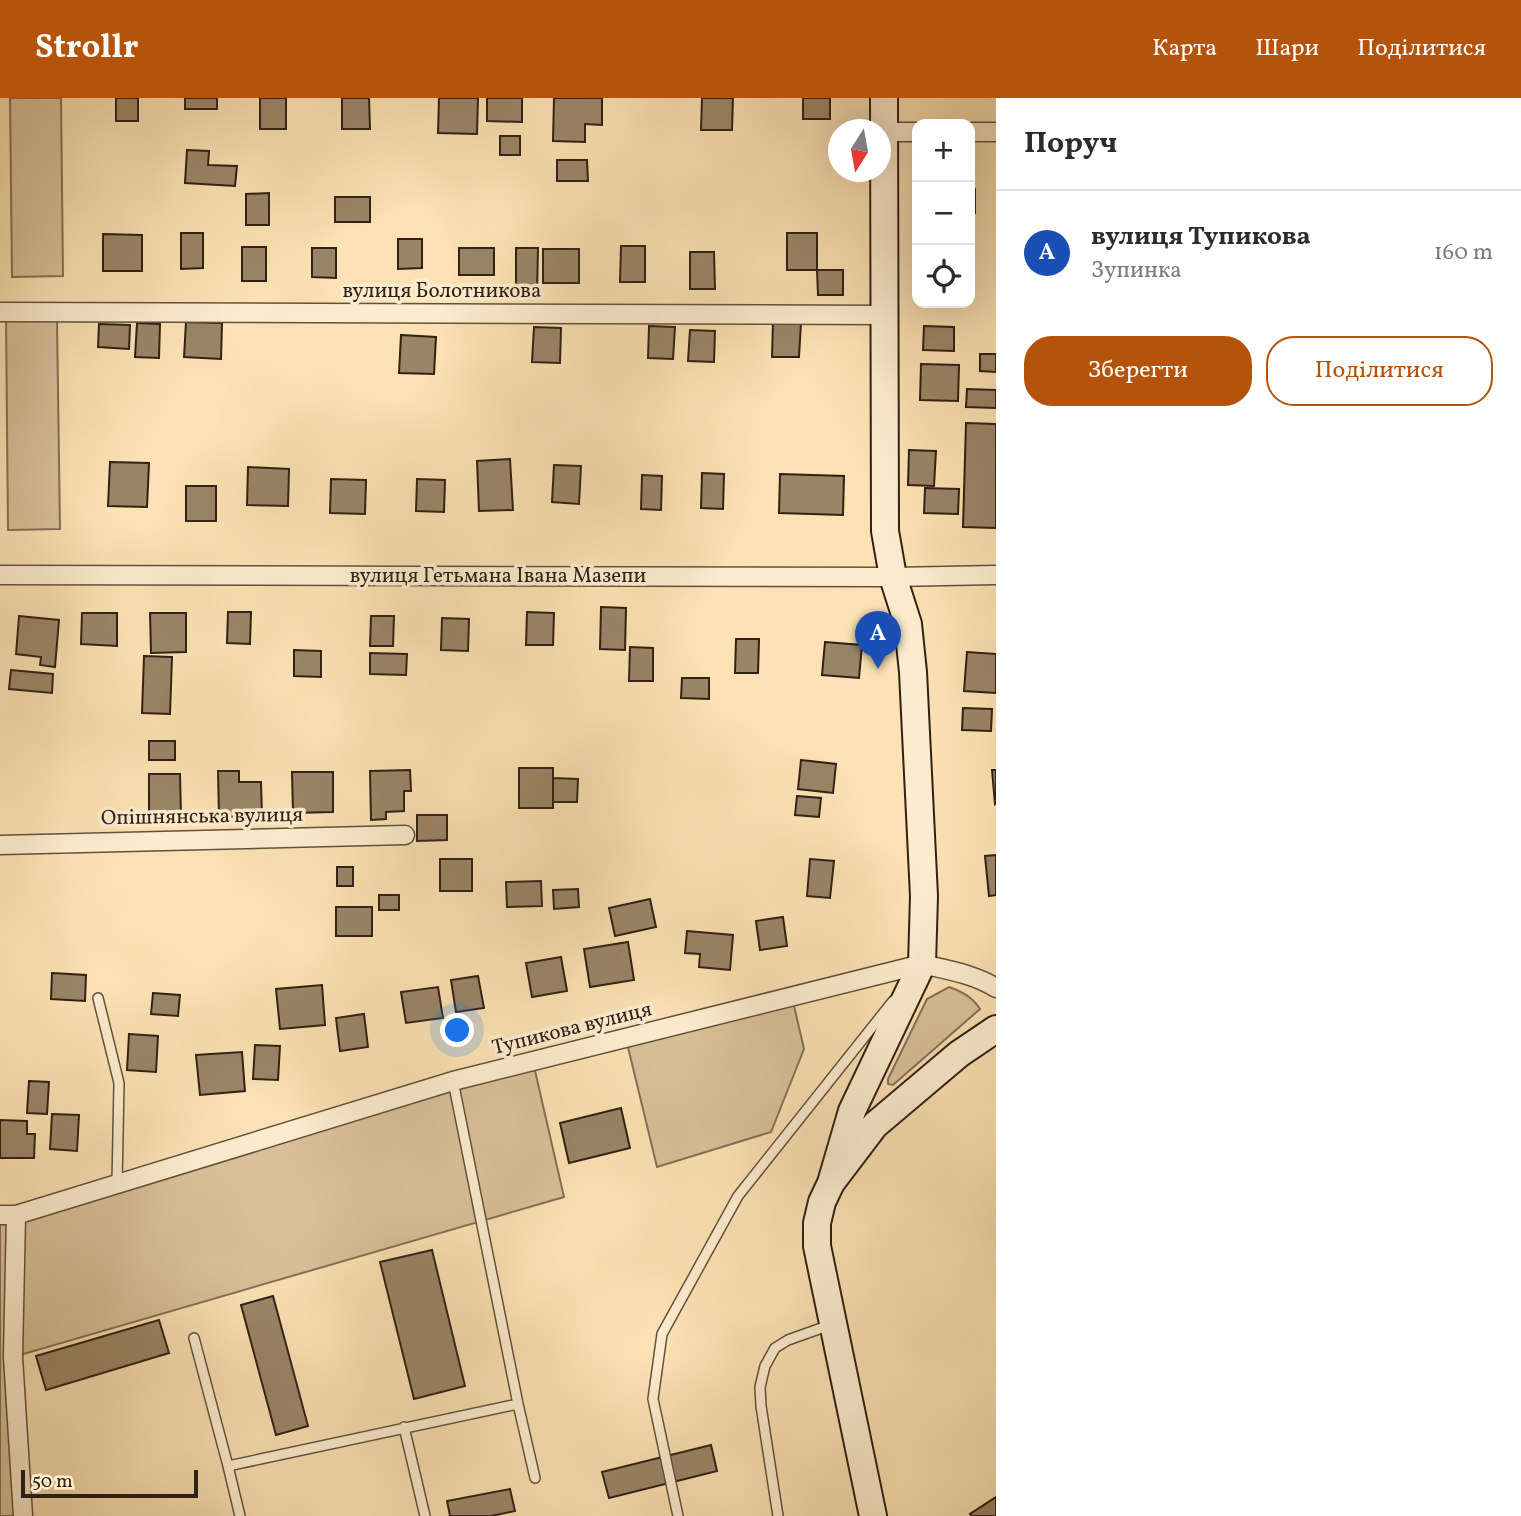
<!DOCTYPE html>
<html lang="uk">
<meta charset="utf-8">
<style>
body{margin:0;font-family:Vollkorn,serif;background:#f2f2f3;color:#2b2b33}
.controls{position:absolute;right:21px;top:21px;display:grid;overflow:hidden;border-radius:14px;box-shadow:0 7px 28px #0002}
.controls button{width:63px;height:63px;display:grid;place-items:center;padding:0;border:0;border-bottom:2px solid #e1e1e2;background:#fff;color:#2b2b33;font:35px sans-serif}
.compass{position:absolute;left:828px;top:21px;width:63px;height:63px;border-radius:50%;background:#fff;box-shadow:0 7px 28px #0002;rotate:191deg}
.scale{position:absolute;left:21px;bottom:18px;width:177px;box-sizing:border-box;padding-left:7px;border:4px solid #302115;border-top:0;font-size:19px;line-height:24px;white-space:nowrap;color:#302115;-webkit-text-stroke:5px #fcecce;paint-order:stroke}
.you{position:absolute;left:458px;top:933px;width:24px;height:24px;margin:-18px;border:5px solid #fff;border-radius:50%;background:#1a73e8;box-shadow:0 0 0 10px #1a73e833}
.badge{display:grid;place-items:center;width:46px;height:46px;border-radius:50%;background:#b45309;color:#fff;font-size:23px;font-weight:700}
.pin{position:absolute;translate:-50% -58px;filter:drop-shadow(0 2px 4px #0008)}
.pin::after{content:'';position:absolute;top:37px;width:24px;height:21px;background:inherit;clip-path:polygon(0 0,100% 0,50% 100%)}
.list{margin:0;padding:0;list-style:none}
h2{display:flex;justify-content:space-between;align-items:center;height:91px;margin:0;padding:0 28px;font-size:30px}
h2 small{font-size:23px;font-weight:400;color:#7c7c81}
.list li{display:grid;grid-template-columns:46px 1fr auto;gap:21px;align-items:center;box-sizing:border-box;height:126px;padding:0 28px;border-top:2px solid #e1e1e2}
.list b{display:block;font-size:26px;white-space:nowrap}
.list p{margin:0;font-size:23px;white-space:nowrap;color:#7c7c81}
.list em{font-size:23px;font-style:normal;color:#7c7c81}
.actions{display:flex;gap:14px;padding:21px 28px}
.actions a{flex:1;padding:16px 0;border:2px solid #b45309;border-radius:28px;text-align:center;font-size:24px;color:#b45309}
.actions .main{background:#b45309;color:#fff}
.icon{flex:none;width:38px;height:38px;fill:none;stroke:currentColor;stroke-width:2;stroke-linecap:round;stroke-linejoin:round}
.map{position:relative;flex:none;width:996px;height:1418px;overflow:hidden}
header{display:flex;align-items:center;gap:42px;box-sizing:border-box;height:98px;padding:0 35px;background:#b45309;color:#fff}
header strong{font-size:33px}
nav{display:flex;gap:38px;margin-inline-start:auto;font-size:24px}
main{display:flex}
aside{flex:1;background:#fff}
.map>svg:first-child{display:block}
</style>
<header>
<strong>Strollr</strong>
<nav><a>Карта</a><a>Шари</a><a>Поділитися</a></nav>
</header>
<main>
<div class="map">
<svg width="996" height="1418" viewBox="0 0 996 1418">
<rect width="100%" height="100%" fill="#fbe1b3"/>
<filter id="stains"><feTurbulence type="fractalNoise" baseFrequency=".00286" numOctaves="4"/><feColorMatrix values="0 0 0 0 .2 0 0 0 0 .09 0 0 0 0 .02 0 0 0 .5 -.17"/></filter>
<radialGradient id="worn" r=".72"><stop offset=".6" stop-color="#630" stop-opacity="0"/><stop offset="1" stop-color="#630" stop-opacity=".3"/></radialGradient>
<path fill="#d8c098" stroke="#847056" stroke-width="2" d="M10,0h51l2,178 -51,1z
M6,221h51l3,210 -52,1z
M949,889c14,5 23,10 31,22l-87,76 -5,-1v-5l39,-80z
M792,899l12,52 -33,83 -114,35 -31,-128z
M533,964l31,135 -551,160 10,159h-23v-300z"/>
<path fill="#9a8567" stroke="#302115" stroke-width="2" d="M116,0h22v23h-22z
M185,0h32v11h-32z
M260,0h26v31h-26z
M342,0h27l1,31h-28z
M439,0h39l-1,36 -39,-1z
M487,0h35v24l-35,-1z
M554,0h48v27l-17,-1v18l-32,-1z
M702,0h31l-1,32h-31z
M803,0h27v21h-27z
M500,38h20v19h-20z
M187,52l22,1 -1,14 29,1 -2,20 -50,-3z
M557,62h30l1,21h-31z
M970,90l5,1v24h-5z
M269,95v32h-23v-31z
M335,99h35v25h-35z
M181,135h22v35l-22,1z
M787,135h30v37h-30z
M103,136l39,1v36h-39z
M398,141h24v29l-24,1z
M621,148h24v36h-25z
M242,149h24v34h-24z
M915,149h2v42h-3z
M312,150h24v30l-24,-1z
M459,150h35v27h-35z
M516,150h22l-1,46h-21z
M543,151h36v34h-36z
M690,154h24l1,37h-25z
M817,172h26v25h-25z
M186,224l36,1 -1,36 -37,-2z
M773,224l28,1 -2,34h-27z
M137,225l23,1 -1,34 -24,-1z
M99,226l31,1 -1,24 -31,-2z
M649,228l26,1 -2,32 -25,-1z
M924,228l30,1v24l-31,-1z
M534,229l27,1 -1,35 -28,-1z
M690,232l25,1 -1,31 -26,-1z
M401,237l35,2 -2,37 -35,-1z
M980,256h16v18l-16,-1z
M921,266l38,1 -1,36 -38,-1z
M967,291l29,1v18l-30,-1z
M966,325l30,1v104l-33,-1z
M909,352l27,1 -2,35 -26,-1z
M510,361l3,51 -34,1 -2,-50z
M110,364l39,1 -2,44 -39,-1z
M554,367l27,1 -2,38 -27,-2z
M248,369l41,2 -1,37 -41,-1z
M702,375l22,1 -1,35 -22,-1z
M780,376l64,2 -1,39 -64,-2z
M642,377l20,1 -1,34 -20,-1z
M331,381l35,1 -1,34 -35,-1z
M417,381l28,1 -1,32 -28,-1z
M186,388h30v35h-30z
M925,390l34,1 -1,25 -34,-1z
M601,509l25,1 -1,42 -25,-1z
M228,514h23l-1,32 -23,-1z
M527,514l27,1 -1,32h-27z
M82,515h35v33l-36,-2z
M150,515h36v39l-35,1z
M19,518l40,4 -4,47 -15,-2 1,-8 -25,-3z
M371,518h23l-1,30h-23z
M442,520l27,1 -1,32 -27,-1z
M736,541h23l-1,34h-23z
M825,544l37,3 -3,33 -37,-3z
M630,549l23,1v33h-24z
M294,552l27,1v26l-27,-1z
M967,554l29,2v39l-32,-2z
M370,555l37,1 -1,21 -36,-1z
M144,558l28,1 -2,57 -28,-1z
M11,572l42,4 -1,19 -43,-4z
M682,580h27v21l-28,-1z
M963,610l29,1 -1,22 -29,-1z
M149,643h26v19h-26z
M801,662l35,4 -3,29 -35,-4z
M519,670h34v40h-34z
M410,672l1,21h-7v20l-18,1v7l-15,1 -1,-49z
M992,672h4v33l-1,1z
M218,673h21v11h22l1,34 -43,1z
M292,674h41v40l-40,1z
M149,676h31l1,41h-32z
M553,680l25,1 -1,23h-24z
M797,698l24,2 -2,19 -24,-2z
M417,717h30v25l-30,1z
M996,757v40l-7,1 -4,-40z
M440,761h32v32h-32z
M810,761l24,2 -4,37 -23,-2z
M337,769h16v19h-16z
M541,783l1,25 -35,1 -1,-25z
M578,791l1,18 -25,2 -1,-19z
M379,797h20v15h-20z
M650,801l6,28 -41,9 -6,-28z
M336,809h36v29h-36z
M783,819l4,29 -27,4 -4,-29z
M687,833l46,4 -3,35 -31,-3 1,-13 -15,-1z
M628,844l6,38 -44,7 -6,-38z
M561,859l6,34 -35,6 -6,-34z
M52,875l34,2 -1,26 -34,-2z
M478,878l6,32 -28,4 -5,-32z
M322,887l3,40 -45,4 -4,-40z
M438,889l5,31 -37,5 -5,-31z
M153,895l27,2 -2,21 -27,-2z
M364,916l4,33 -28,4 -4,-33z
M129,936l29,2 -2,36 -29,-2z
M255,947l25,1 -2,34 -25,-1z
M242,954l3,39 -45,4 -4,-40z
M29,983l20,1 -2,32 -20,-1z
M621,1010l9,40 -61,15 -9,-40z
M52,1016l27,1 -2,36 -27,-2z
M0,1022l27,1v13h8l-1,24h-34z
M432,1152l33,136 -51,13 -34,-137z
M273,1198l35,130 -32,9 -35,-130z
M159,1222l10,33 -123,37 -10,-34z
M711,1347l6,26 -108,27 -7,-26z
M510,1391l5,22 -24,5h-41l-3,-15z
M996,1399v19h-24l-2,-2z"/>
<g fill="none" stroke-linecap="round" stroke-linejoin="round">
<defs>
<path id="lane" d="M98,900l21,85 -2,101
M453,983l65,323 17,74
M194,1240l34,128 290,-62
M404,1329l21,89
M228,1368l12,50
M678,1418l-25,-117 9,-65 76,-138 155,-195
M778,1418l-17,-110 -1,-19 5,-21 10,-18 13,-8 42,-15"/>
<path id="street" d="M884,34h33
M970,34h26
M0,214l884,3
M0,477l893,2 103,-2
M0,747l405,-10
M0,1117h16l437,-134 469,-117c25,6 52,10 74,24
M16,1117l-3,142 10,159"/>
<path id="secondary" d="M831,1085l21,-72 70,-147 2,-68 -11,-224 -5,-48 -15,-47 -8,-46 -1,-433
M873,1418l-56,-270v-23l5,-21 9,-19 44,-58 84,-71 37,-25"/>
</defs>
<use href="#lane" stroke="#63513c" stroke-width="12"/>
<use href="#street" stroke="#63513c" stroke-width="21"/>
<use href="#secondary" stroke="#302115" stroke-width="30"/>
<use href="#lane" stroke="#fcecce" stroke-width="9"/>
<use href="#street" stroke="#fcecce" stroke-width="18"/>
<use href="#secondary" stroke="#fcecce" stroke-width="26"/>
</g>
<g text-anchor="middle" dominant-baseline="central" stroke-width="7" stroke-linejoin="round" paint-order="stroke">
<g font-size="21" fill="#302115" stroke="#fcecce">
<text x="442" y="193">вулиця Болотникова</text>
<text x="498" y="478">вулиця Гетьмана Івана Мазепи</text>
<text transform="translate(202 719) rotate(-1)">Опішнянська вулиця</text>
<text transform="translate(572 931) rotate(-14)">Тупикова вулиця</text>
</g>
</g>
<rect width="100%" height="100%" filter="url(#stains)"/>
<rect width="100%" height="100%" fill="url(#worn)"/>
</svg>
<div class="controls">
<button>+</button>
<button>−</button>
<button><svg class="icon" aria-label="locate" viewBox="0 0 24 24"><circle cx="12" cy="12" r="6"/><path d="M12 2v4M12 18v4M2 12h4M18 12h4"/></svg></button>
</div>
<svg class="compass" viewBox="-18 -18 36 36"><path d="M0-13l5 13h-10z" fill="#e53935"/><path d="M0 13l5-13h-10z" fill="#7c7c81"/></svg>
<div class="scale">50 m</div>
<div class="you"></div>
<div class="pin badge" style="left:878px;top:571px;background:#1a4fb4">A</div>
</div>
<aside>
<h2>Поруч<small></small></h2>
<ul class="list">
<li><span class="badge" style="background:#1a4fb4">A</span><div><b>вулиця Тупикова</b><p>Зупинка</p></div><em>160 m</em></li>
</ul>
<div class="actions"><a class="main">Зберегти</a><a>Поділитися</a></div>
</aside>
</main>
